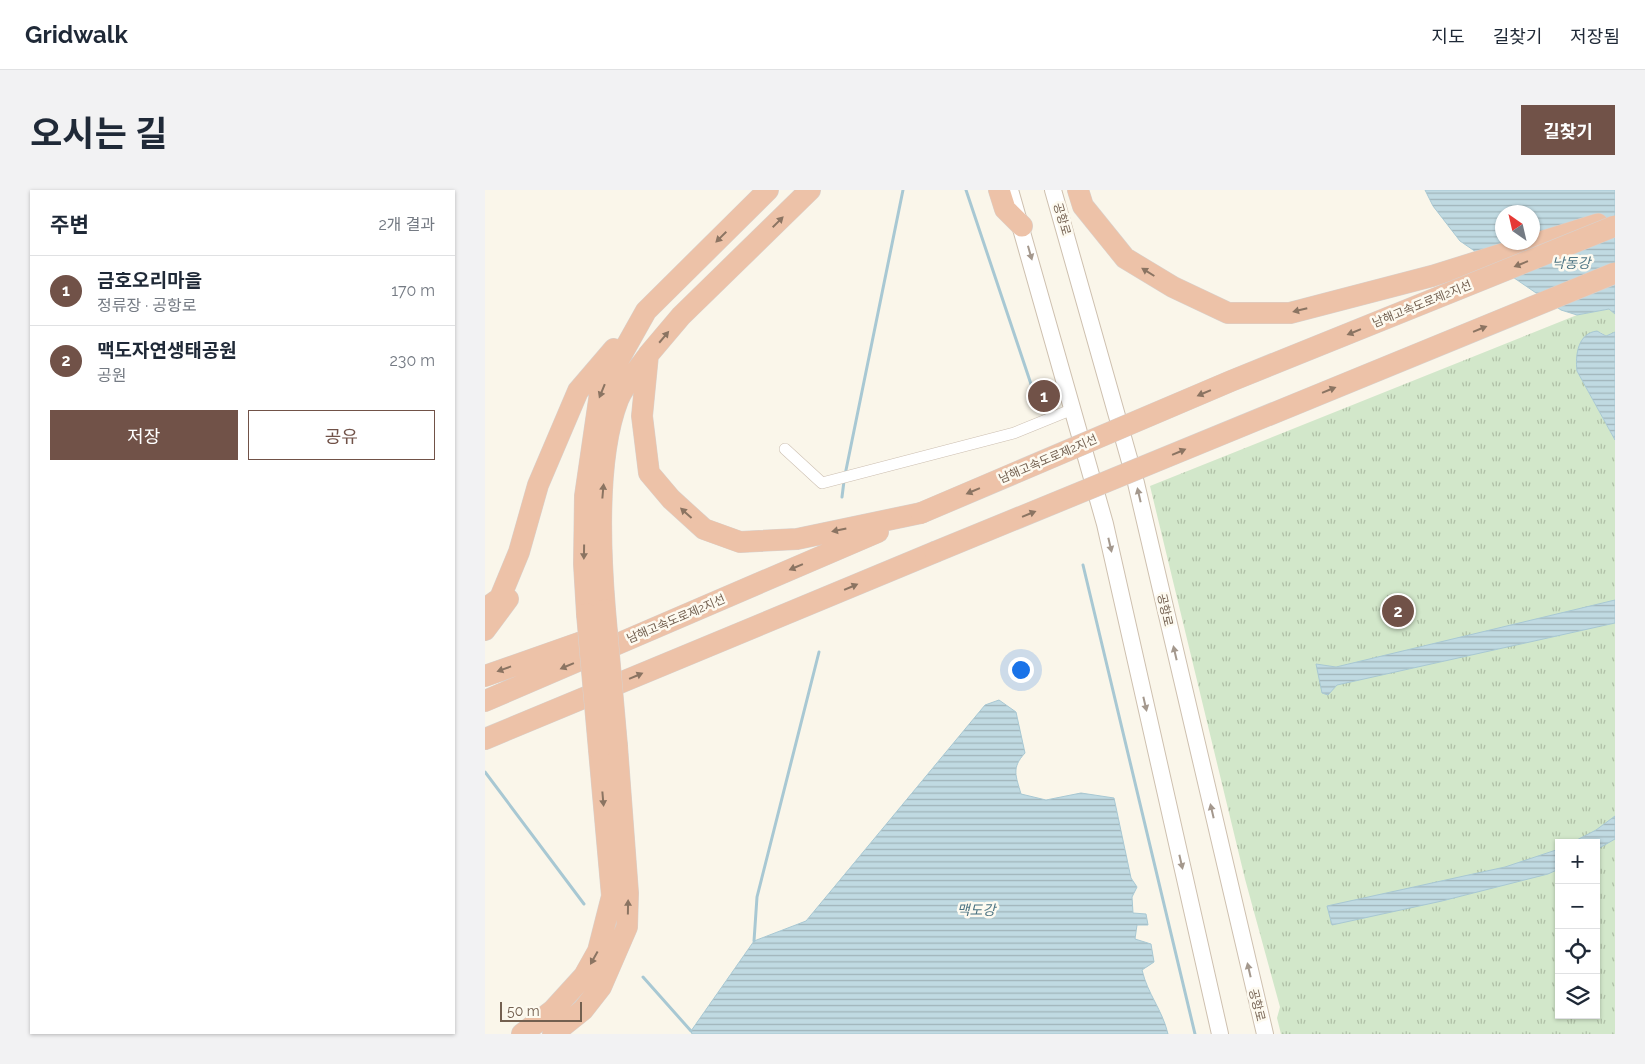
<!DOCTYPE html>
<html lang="ko">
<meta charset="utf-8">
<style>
body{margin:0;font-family:Raleway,"Noto Sans KR",sans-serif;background:#f2f2f3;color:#1f2937}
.controls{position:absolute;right:15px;bottom:15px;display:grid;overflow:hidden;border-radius:0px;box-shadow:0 1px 4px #0004}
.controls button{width:45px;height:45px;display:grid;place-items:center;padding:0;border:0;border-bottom:1px solid #e0e1e3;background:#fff;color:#1f2937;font:25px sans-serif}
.compass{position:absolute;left:1010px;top:15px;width:45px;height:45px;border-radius:50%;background:#fff;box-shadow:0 1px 4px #0004;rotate:326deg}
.scale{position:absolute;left:15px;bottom:12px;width:82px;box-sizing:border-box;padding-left:5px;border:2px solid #736050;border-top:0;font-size:14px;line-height:18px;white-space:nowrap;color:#736050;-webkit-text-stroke:4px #fdfaf0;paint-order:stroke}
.you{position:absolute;left:535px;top:479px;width:18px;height:18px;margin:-12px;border:4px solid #fff;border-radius:50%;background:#1a73e8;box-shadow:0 0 0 8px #1a73e833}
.badge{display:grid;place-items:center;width:32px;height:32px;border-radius:50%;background:#715248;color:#fff;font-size:16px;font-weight:700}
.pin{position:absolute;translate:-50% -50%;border:2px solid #fff;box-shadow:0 1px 5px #0006}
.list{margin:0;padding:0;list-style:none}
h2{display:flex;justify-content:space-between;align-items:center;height:65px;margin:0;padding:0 20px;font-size:21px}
h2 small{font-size:16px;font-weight:400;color:#747a83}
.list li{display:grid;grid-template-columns:32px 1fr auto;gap:15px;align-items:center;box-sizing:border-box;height:70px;padding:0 20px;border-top:1px solid #e0e1e3}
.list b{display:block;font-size:19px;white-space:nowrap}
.list p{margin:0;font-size:16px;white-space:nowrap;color:#747a83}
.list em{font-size:16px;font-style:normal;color:#747a83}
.actions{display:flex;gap:10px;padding:15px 20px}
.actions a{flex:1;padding:11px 0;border:1px solid #715248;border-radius:0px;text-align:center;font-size:18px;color:#715248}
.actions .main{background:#715248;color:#fff}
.icon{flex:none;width:28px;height:28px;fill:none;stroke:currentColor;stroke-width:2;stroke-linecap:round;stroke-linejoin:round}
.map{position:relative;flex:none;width:1130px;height:844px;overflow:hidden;border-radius:0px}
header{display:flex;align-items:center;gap:30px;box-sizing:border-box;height:70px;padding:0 25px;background:#fff;border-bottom:1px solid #e0e1e3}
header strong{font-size:24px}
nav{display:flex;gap:28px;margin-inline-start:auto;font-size:18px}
.intro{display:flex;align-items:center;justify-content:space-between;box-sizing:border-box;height:120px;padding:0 30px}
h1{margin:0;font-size:35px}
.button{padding:12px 22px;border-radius:0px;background:#715248;color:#fff;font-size:18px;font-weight:700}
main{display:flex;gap:30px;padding:0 30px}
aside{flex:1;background:#fff;border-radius:0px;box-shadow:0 1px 4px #0004}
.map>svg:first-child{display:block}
</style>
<header>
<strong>Gridwalk</strong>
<nav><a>지도</a><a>길찾기</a><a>저장됨</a></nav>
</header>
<div class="intro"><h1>오시는 길</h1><a class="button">길찾기</a></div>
<main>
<aside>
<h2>주변<small>2개 결과</small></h2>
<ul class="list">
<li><span class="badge">1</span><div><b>금호오리마을</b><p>정류장 · 공항로</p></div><em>170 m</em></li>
<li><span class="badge">2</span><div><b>맥도자연생태공원</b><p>공원</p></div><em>230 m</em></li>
</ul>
<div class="actions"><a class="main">저장</a><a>공유</a></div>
</aside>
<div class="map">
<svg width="1130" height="844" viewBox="0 0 1130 844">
<defs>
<pattern id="park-tufts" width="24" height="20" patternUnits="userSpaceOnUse" patternTransform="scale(1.25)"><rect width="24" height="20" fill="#d2e7ca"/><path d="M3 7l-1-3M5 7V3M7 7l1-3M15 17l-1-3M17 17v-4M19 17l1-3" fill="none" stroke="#afbfa6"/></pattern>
<pattern id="water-rules" width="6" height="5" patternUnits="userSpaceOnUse" patternTransform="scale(1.25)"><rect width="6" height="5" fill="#c0dae2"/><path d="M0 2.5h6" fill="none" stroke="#a0b4ba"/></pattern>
</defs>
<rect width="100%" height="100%" fill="#faf6ea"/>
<path fill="url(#park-tufts)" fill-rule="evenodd" d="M1124,119l6,5v18l-9,4 -6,-4 -23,39 38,69v594h-334l-4,-16 3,-11 -35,-128 -95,-393 427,-171zM1074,653h37v172h-37z"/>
<path fill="url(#water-rules)" stroke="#a8c8d3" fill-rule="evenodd" d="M940,0h190v124l-6,-5 -32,6 -16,-5 -101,-69 -27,-35zM1018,22h30v30h-30z
M1112,141l9,5 9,-4v108l-38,-69c-2,-16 1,-38 20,-40z
M1130,410v23l-278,62 -9,10 -6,-2 -6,-29 20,3z
M514,510l17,12 9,41c-14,15 -9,23 -4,41l25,6 35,-7 33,5 17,80 6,9 -5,10 1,16 13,1 2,11h-11l-2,14 16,5 3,18 -12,8c6,25 20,39 26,64h-476l-1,-3 63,-90 52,-20 179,-216z
M1130,626v23l-19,11v-7h-25l25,-13z
M1074,659v20l-11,5 -106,27 -110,24 -5,-19 178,-39z"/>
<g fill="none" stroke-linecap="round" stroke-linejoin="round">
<path stroke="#a8c8d3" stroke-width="3" d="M481,0l74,221
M360,285l58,-285
M357,307l2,-16
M598,375l112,469
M0,582l99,132
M269,751l3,-44 62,-245
M158,787l48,54"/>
<defs>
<path id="street" d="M300,259l37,34 192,-50 59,-24"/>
<path id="secondary" d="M525,0l95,334 115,510
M568,0l83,293 129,551"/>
<path id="highway" d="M325,0l-129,126 -33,39 -6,61 7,57 22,26 33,30 36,13 57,-3 124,-26
M514,0l6,19 17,17
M593,0l5,16 42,52 48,29 55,26h62l142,-37 166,-52
M0,419l15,-11 19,-46 19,-67 40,-94 36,-42
M120,420c-5,-61 -9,-153 13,-210 6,-15 19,-29 28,-42
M102,424l-3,-50 1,-68 15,-103 46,-82 122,-121
M0,440l23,-31
M0,486l122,-43
M0,511l393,-169
M0,549l450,-187
M37,844l31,-24 31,-34 14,-25 14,-55 -13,-146
M68,844l30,-24 18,-23 26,-60 1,-34 -11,-147"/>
</defs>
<use href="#street" stroke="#ccbfb1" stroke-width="12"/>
<use href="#secondary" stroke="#cec0af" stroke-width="18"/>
<use href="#highway" stroke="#d8d2ce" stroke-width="22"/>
<use href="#street" stroke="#fff" stroke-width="11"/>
<use href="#secondary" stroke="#fff" stroke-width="16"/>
<use href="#highway" stroke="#edc2a8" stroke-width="21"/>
<defs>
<path id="highway-bridge" d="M436,323l310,-132 384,-155
M450,362l680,-279
M120,420l12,136
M102,424l12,136"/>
</defs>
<use href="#highway-bridge" stroke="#d8d2ce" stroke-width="22" stroke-linecap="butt"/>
<use href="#highway-bridge" stroke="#edc2a8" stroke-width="21"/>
</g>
<defs><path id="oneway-solid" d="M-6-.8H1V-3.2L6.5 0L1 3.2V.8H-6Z" transform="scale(1.25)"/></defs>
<g fill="#8b7462">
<use href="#oneway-solid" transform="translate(293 32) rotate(-45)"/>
<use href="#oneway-solid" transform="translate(236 47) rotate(135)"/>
<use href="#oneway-solid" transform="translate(1036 74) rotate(158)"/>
<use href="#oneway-solid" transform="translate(663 82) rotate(-148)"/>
<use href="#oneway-solid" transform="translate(815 120) rotate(166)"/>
<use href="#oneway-solid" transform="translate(995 139) rotate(-22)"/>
<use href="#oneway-solid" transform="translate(869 142) rotate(158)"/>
<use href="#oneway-solid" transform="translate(179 147) rotate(-50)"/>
<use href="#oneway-solid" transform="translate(844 200) rotate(-22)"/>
<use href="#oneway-solid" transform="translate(117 201) rotate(112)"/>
<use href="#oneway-solid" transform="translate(719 203) rotate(157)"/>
<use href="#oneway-solid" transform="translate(694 262) rotate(-23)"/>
<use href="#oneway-solid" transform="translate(118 301) rotate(-85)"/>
<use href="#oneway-solid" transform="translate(488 301) rotate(157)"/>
<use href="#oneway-solid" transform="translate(201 323) rotate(-138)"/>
<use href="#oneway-solid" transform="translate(544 324) rotate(-22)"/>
<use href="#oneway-solid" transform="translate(354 340) rotate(168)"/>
<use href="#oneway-solid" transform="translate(99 362) rotate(91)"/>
<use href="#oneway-solid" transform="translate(311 377) rotate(157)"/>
<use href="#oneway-solid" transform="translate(366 397) rotate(-23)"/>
<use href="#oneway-solid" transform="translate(82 476) rotate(157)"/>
<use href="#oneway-solid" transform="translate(19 479) rotate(160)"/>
<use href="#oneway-solid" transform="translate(151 486) rotate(-23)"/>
<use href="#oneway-solid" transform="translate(118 609) rotate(85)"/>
<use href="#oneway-solid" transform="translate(143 717) rotate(-89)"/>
<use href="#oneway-solid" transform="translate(109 768) rotate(119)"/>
</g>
<g fill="#a4988d">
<use href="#oneway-solid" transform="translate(545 63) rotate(74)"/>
<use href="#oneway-solid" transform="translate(654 305) rotate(-103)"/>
<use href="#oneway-solid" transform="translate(625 355) rotate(77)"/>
<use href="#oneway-solid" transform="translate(690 463) rotate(-103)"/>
<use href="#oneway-solid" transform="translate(660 514) rotate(77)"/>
<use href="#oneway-solid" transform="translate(727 621) rotate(-103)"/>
<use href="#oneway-solid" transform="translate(696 672) rotate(77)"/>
<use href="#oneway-solid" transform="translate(764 780) rotate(-103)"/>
</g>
<g text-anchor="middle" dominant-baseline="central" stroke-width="5" stroke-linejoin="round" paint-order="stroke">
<g font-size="12" fill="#736050" stroke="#fdfaf0">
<text transform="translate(577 29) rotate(74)">공항로</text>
<text transform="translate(937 114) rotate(-22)">남해고속도로제2지선</text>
<text transform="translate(563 269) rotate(-23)">남해고속도로제2지선</text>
<text transform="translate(680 420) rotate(77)">공항로</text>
<text transform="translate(191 429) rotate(-23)">남해고속도로제2지선</text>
<text transform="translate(772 815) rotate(76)">공항로</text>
</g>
<g font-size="14" font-style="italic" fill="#4c7483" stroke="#fdfaf0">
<text x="1086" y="73">낙동강</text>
<text x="491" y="720">맥도강</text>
</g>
</g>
</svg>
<div class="controls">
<button>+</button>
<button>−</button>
<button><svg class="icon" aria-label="locate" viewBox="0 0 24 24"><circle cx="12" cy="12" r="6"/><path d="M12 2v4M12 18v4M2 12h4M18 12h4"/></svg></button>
<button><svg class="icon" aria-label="layers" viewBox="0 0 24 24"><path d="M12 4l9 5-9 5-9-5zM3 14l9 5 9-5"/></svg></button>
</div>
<svg class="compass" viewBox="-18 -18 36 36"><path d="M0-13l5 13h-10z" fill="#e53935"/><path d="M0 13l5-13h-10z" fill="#747a83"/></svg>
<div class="scale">50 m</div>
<div class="you"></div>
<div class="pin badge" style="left:559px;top:206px">1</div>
<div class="pin badge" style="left:913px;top:421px">2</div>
</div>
</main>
